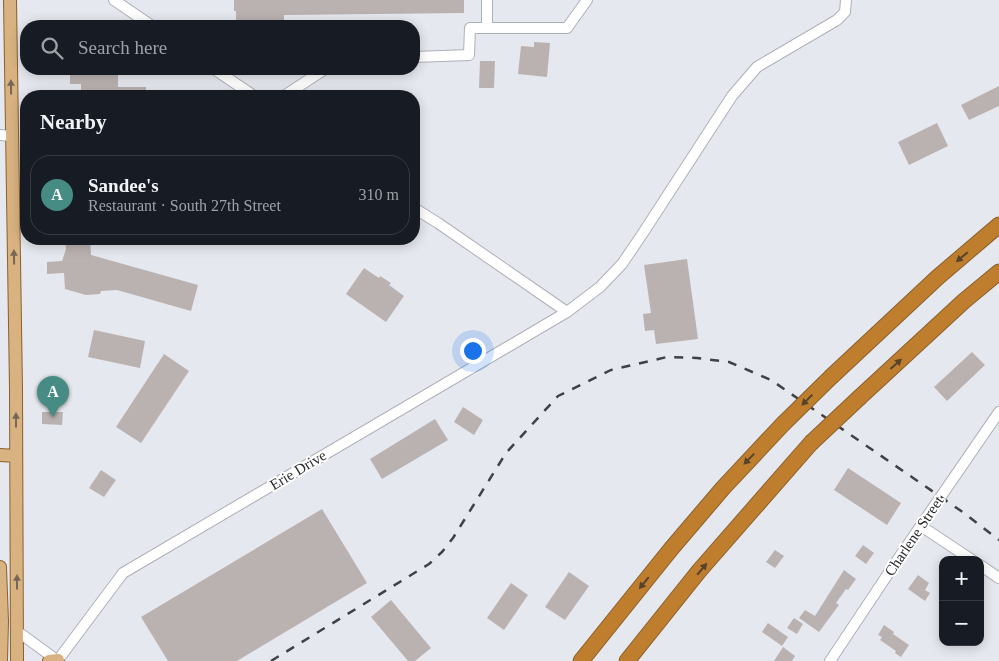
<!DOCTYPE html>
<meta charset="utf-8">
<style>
body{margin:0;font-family:Georgia,serif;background:#20242c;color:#f1f3f6}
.controls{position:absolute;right:15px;bottom:15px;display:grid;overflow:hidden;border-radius:10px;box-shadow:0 2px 12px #0003}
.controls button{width:45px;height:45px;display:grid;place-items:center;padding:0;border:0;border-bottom:1px solid #363941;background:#171b24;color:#f1f3f6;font:25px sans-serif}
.you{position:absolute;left:472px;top:350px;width:18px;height:18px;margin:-12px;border:4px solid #fff;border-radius:50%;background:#1a73e8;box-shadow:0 0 0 8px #1a73e833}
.badge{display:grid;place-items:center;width:32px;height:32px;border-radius:50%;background:#468c84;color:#fff;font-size:16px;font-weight:700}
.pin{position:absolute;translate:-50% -41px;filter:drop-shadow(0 1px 2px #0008)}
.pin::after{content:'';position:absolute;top:26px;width:18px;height:15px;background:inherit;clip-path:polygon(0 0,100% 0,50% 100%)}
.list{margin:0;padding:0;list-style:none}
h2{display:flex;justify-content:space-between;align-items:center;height:65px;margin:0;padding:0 20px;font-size:21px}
h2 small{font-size:16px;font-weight:400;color:#9ea1a6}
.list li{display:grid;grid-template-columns:32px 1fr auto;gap:15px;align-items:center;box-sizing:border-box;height:80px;margin:0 10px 10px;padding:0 10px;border:1px solid #363941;border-radius:20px}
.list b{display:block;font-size:19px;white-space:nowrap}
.list p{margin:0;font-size:16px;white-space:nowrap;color:#9ea1a6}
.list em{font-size:16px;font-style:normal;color:#9ea1a6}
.icon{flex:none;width:28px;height:28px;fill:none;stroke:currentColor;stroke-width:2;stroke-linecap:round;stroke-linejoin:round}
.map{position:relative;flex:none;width:999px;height:661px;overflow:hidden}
.search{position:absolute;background:#171b24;box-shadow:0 2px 12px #0003;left:20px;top:20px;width:400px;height:55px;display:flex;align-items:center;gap:12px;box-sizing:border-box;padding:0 18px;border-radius:20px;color:#9ea1a6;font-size:19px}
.panel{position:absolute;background:#171b24;box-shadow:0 2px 12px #0003;left:20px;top:90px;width:400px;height:155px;border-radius:20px}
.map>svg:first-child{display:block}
</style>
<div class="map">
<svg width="999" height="661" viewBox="0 0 999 661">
<rect width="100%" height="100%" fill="#e6e8ef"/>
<path fill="#bab2b0" d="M234,0h230v13l-180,2v11h-48v-15h-2z
M534,42l16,1 -3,34 -29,-3 3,-28 13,1z
M480,61h15l-1,27h-15z
M70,69h48v18h28v9h-65v-12h-11z
M999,86v20l-30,14 -8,-15z
M937,123l11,23 -39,19 -11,-23z
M65,239h25l1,16 107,30 -7,26 -74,-21 -16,1 -1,3 -14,1 -21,-6 -1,-16 -17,1v-12l15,-1 4,-12z
M687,259l11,80 -42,5 -2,-14 -9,1 -2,-17 8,-1 -7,-48z
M364,268l15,10 1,-2 11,7 -2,2 15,11 -18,26 -40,-28z
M94,330l51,11 -5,27 -52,-11z
M972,352l13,13 -38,36 -13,-14z
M164,354l25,17 -48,72 -25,-16z
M463,407l20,13 -9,15 -20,-13z
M42,412h21l-1,13 -20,-1z
M435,419l13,21 -66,39 -12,-20z
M848,468l53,35 -14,22 -53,-35z
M101,470l15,10 -12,17 -15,-9z
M322,509l45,74 -130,78h-69l-27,-44z
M863,545l11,8 -8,11 -11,-8z
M775,550l9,6 -9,12 -9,-6z
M844,570l12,9 -8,11 -2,-1 -10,14 3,2 -20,27 -20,-14 6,-8 10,6z
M569,572l20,14 -24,34 -20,-13z
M918,575l11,8 -4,7 5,3 -5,8 -17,-12z
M511,583l17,12 -24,35 -17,-12z
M391,600l40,48 -16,13h-7l-37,-44z
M794,618l9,6 -6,10 -10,-6z
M768,623l20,14 -6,9 -20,-14z
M884,625l10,7 -1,2 16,11 -8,12 -6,-4 1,-2 -16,-11 2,-3 -4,-2z
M783,647l12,9 -3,5h-18z"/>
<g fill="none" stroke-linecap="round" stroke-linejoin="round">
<defs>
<path id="minor" d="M114,0l38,26
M487,0v28
M414,57l55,-2 1,-27h97l20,-28
M214,69l40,27
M284,96l41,-27
M0,135l11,1
M414,208l24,15 129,89
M921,526l51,34
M980,565l19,13
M17,631l41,30
M58,660l65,-87 444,-261 33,-25 22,-23 21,-31 89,-137 25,-29 80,-47 8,-8 1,-12
M830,661l70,-105 99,-144"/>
<path id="major" d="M10,0l6,389 1,272
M0,455l16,1
M0,567l2,54 -1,40
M49,661l9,-1"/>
<path id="highway" d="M832,376l106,-99 61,-52
M860,397l104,-96 35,-29
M581,661l90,-112 52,-61 60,-64
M627,661l72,-90 112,-128"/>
</defs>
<use href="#minor" stroke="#adb0b7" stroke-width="12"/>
<use href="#major" stroke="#8a612d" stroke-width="14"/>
<use href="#highway" stroke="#8a612d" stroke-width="17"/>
<use href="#minor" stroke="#fff" stroke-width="10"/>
<use href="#major" stroke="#d8b281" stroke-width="12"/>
<use href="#highway" stroke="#be7e2d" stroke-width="15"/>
<path stroke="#404145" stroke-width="2.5" stroke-dasharray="9 9" stroke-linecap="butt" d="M271,661l158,-97 13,-12 11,-14 53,-85 52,-57 53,-26 56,-13 30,1 32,4 42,18 193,133 35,27"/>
<defs>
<path id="highway-bridge" d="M783,424l49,-48
M811,443l49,-46"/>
</defs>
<use href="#highway-bridge" stroke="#8a612d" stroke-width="17" stroke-linecap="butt"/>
<use href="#highway-bridge" stroke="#be7e2d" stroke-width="15"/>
</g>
<defs><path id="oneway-solid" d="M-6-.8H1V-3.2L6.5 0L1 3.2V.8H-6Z" transform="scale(1.25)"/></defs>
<g fill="#786753">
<use href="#oneway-solid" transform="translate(11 87) rotate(-91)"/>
<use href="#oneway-solid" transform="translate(14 257) rotate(-91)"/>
<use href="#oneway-solid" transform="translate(16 420) rotate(-90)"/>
<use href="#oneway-solid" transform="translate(17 582) rotate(-90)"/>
</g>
<g fill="#56432d">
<use href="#oneway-solid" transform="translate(962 257) rotate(140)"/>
<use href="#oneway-solid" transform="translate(896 364) rotate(-42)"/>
<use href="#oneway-solid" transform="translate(807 400) rotate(135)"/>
<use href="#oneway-solid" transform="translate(749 459) rotate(134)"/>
<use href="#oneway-solid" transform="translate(702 569) rotate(-50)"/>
<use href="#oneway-solid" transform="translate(644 583) rotate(129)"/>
</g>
<g text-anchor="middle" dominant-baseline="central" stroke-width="4" stroke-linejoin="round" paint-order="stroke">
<g font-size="15" fill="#292a2d" stroke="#fff">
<text transform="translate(298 470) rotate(-31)">Erie Drive</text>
<text transform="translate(914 536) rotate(-56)">Charlene Street</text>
</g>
</g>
</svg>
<div class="controls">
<button>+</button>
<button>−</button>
</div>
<div class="you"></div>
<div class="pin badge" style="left:53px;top:417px">A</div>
<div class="search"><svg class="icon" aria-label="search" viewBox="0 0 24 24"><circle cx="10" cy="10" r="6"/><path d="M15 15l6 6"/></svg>Search here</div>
<section class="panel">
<h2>Nearby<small></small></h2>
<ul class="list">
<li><span class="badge">A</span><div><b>Sandee's</b><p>Restaurant · South 27th Street</p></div><em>310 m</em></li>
</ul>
</section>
</div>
